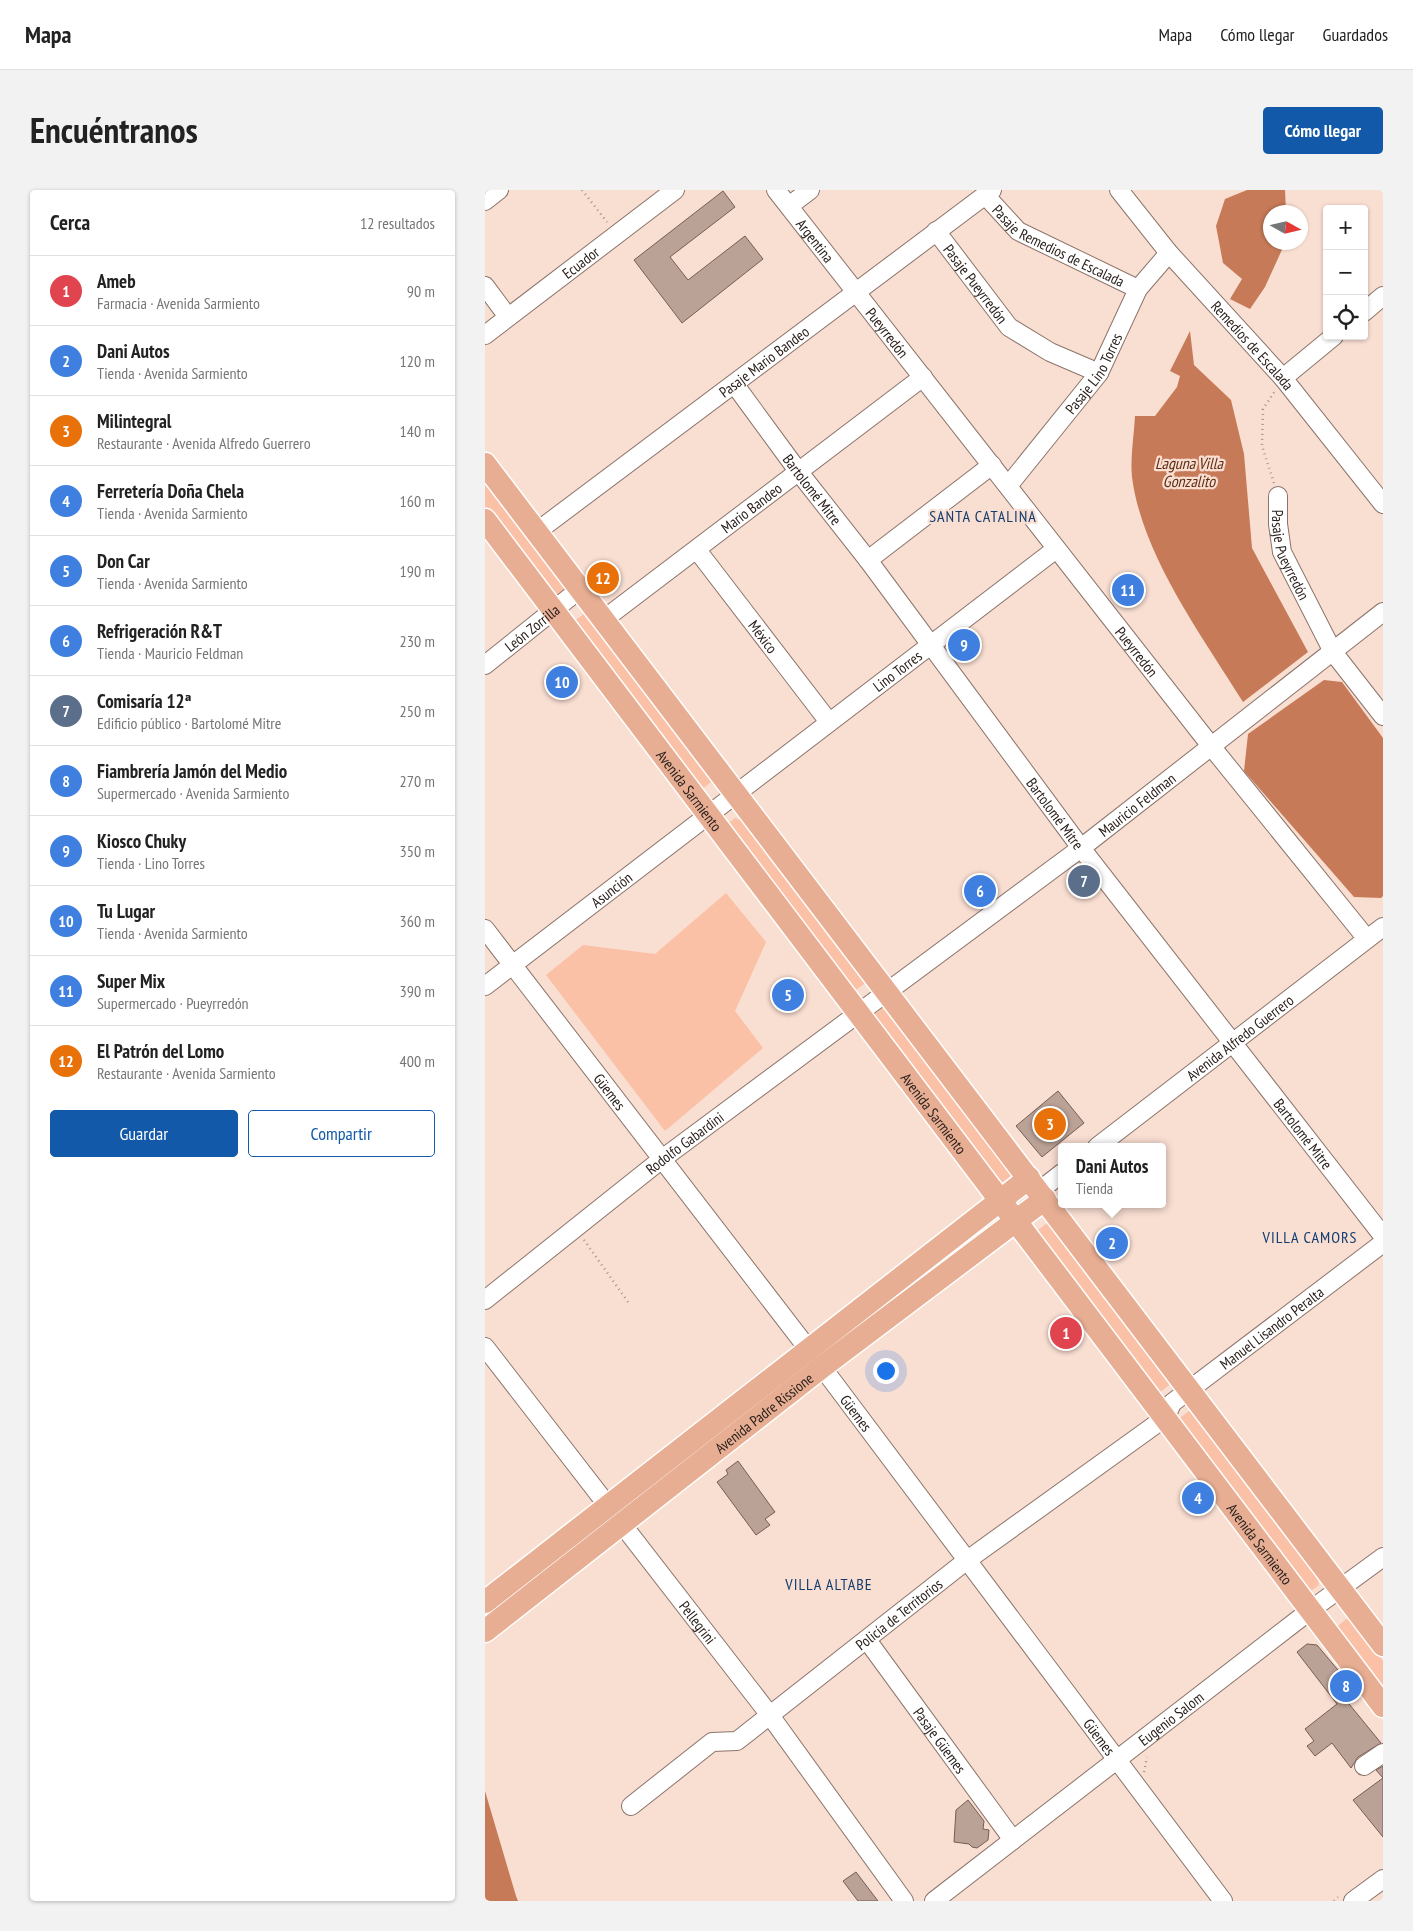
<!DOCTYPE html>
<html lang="es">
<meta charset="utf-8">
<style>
body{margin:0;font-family:"PT Sans Narrow",sans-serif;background:#f2f2f2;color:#222}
.controls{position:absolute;right:15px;top:15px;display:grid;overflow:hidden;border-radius:5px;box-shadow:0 1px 4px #0004}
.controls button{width:45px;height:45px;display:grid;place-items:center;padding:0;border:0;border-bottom:1px solid #e0e0e0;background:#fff;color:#222;font:25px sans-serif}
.compass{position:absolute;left:778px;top:15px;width:45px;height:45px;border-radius:50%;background:#fff;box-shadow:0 1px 4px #0004;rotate:98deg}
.you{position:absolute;left:400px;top:1180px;width:18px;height:18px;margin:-12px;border:4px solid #fff;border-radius:50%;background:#1a73e8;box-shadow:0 0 0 8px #1a73e833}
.badge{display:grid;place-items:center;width:32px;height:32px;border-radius:50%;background:#125aa9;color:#fff;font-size:16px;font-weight:700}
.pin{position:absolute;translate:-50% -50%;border:2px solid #fff;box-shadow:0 1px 5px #0006}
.popup{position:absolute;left:573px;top:953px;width:108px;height:65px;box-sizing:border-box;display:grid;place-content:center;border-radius:5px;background:#fff;filter:drop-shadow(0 1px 4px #0005);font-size:16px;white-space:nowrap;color:#767676}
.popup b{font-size:19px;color:#222}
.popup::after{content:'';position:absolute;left:50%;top:100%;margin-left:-10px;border:10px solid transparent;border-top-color:#fff}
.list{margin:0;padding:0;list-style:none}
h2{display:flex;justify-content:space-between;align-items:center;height:65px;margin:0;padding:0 20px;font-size:21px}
h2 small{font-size:16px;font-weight:400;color:#767676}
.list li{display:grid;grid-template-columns:32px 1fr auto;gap:15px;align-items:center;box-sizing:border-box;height:70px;padding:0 20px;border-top:1px solid #e0e0e0}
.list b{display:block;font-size:19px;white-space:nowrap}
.list p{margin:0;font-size:16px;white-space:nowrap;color:#767676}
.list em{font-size:16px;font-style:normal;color:#767676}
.actions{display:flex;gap:10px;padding:15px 20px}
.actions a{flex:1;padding:11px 0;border:1px solid #125aa9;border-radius:5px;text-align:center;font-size:18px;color:#125aa9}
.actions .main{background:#125aa9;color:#fff}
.icon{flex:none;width:28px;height:28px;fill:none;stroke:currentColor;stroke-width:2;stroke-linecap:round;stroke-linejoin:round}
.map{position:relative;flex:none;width:898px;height:1711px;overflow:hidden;border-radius:5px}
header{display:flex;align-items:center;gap:30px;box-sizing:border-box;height:70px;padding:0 25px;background:#fff;border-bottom:1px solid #e0e0e0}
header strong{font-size:24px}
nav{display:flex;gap:28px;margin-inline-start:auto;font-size:18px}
.intro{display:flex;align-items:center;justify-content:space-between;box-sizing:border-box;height:120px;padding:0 30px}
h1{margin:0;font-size:35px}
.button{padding:12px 22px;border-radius:5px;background:#125aa9;color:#fff;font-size:18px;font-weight:700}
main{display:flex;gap:30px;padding:0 30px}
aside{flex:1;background:#fff;border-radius:5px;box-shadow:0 1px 4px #0004}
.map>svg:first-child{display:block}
</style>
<header>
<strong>Mapa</strong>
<nav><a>Mapa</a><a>Cómo llegar</a><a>Guardados</a></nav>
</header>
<div class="intro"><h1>Encuéntranos</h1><a class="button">Cómo llegar</a></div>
<main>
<aside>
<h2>Cerca<small>12 resultados</small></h2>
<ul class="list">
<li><span class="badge" style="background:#e0444e">1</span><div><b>Ameb</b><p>Farmacia · Avenida Sarmiento</p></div><em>90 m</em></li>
<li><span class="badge" style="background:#3f7fe0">2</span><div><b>Dani Autos</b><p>Tienda · Avenida Sarmiento</p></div><em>120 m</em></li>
<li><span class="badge" style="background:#e8710a">3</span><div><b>Milintegral</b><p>Restaurante · Avenida Alfredo Guerrero</p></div><em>140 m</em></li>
<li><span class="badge" style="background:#3f7fe0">4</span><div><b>Ferretería Doña Chela</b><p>Tienda · Avenida Sarmiento</p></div><em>160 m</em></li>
<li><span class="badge" style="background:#3f7fe0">5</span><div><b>Don Car</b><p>Tienda · Avenida Sarmiento</p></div><em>190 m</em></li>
<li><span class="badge" style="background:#3f7fe0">6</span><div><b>Refrigeración R&amp;T</b><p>Tienda · Mauricio Feldman</p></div><em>230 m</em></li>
<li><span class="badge" style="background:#5c6f8a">7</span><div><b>Comisaría 12ª</b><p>Edificio público · Bartolomé Mitre</p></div><em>250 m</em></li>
<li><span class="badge" style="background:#3f7fe0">8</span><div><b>Fiambrería Jamón del Medio</b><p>Supermercado · Avenida Sarmiento</p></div><em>270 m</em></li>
<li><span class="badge" style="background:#3f7fe0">9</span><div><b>Kiosco Chuky</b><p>Tienda · Lino Torres</p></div><em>350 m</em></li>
<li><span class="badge" style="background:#3f7fe0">10</span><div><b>Tu Lugar</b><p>Tienda · Avenida Sarmiento</p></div><em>360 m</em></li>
<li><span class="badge" style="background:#3f7fe0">11</span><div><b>Super Mix</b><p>Supermercado · Pueyrredón</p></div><em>390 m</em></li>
<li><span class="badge" style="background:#e8710a">12</span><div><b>El Patrón del Lomo</b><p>Restaurante · Avenida Sarmiento</p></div><em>400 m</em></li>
</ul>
<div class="actions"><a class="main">Guardar</a><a>Compartir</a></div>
</aside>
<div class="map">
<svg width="898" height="1711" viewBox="0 0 898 1711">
<rect width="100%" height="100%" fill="#f9ded2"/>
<path fill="#fbc1a6" d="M0,287l84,111 -15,11 -69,-91z
M104,420l125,170 -16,12 -125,-170z
M250,628l6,2 124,157 -1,7 -8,6 -6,-1 -123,-165z
M241,703l40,49 -31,69 28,37 -98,83 -119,-156 37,-30 72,9z
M403,814l127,169 -15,11 -127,-169z
M565,1031l124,160 -16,13 -124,-161z
M708,1218l122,162 4,15 -8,6 -12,-10 -122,-161z
M861,1429l5,1 32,41v31l-46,-61 1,-5z"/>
<path fill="#c77a57" d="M762,0h38l1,22h-15v30l14,1 -20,44 -15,22 -20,-10 12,-20 -19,-16 -7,-37 9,-27z
M705,141l4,34 37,35 13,54 8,94 56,104 -65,50c-41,-66 -101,-147 -111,-225 -2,-19 2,-41 3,-61h20l22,-29 3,-11 -10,-5z
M839,490l18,2 41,56v158l-2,2 -27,-1 -110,-126 4,-37z
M0,1601l31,105 2,5h-33z"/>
<path fill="#bba297" stroke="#755e54" d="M238,1l12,16 -65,50 18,23 57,-44 18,23 -81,64 -48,-63z
M573,901l26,32 -42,34 -26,-31z
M253,1271l37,51 -10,7 5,6 -14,10 -39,-53 11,-8 -2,-4z
M822,1454l10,1 36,43 -8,11 36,44 -23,14 -7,11 -19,-25 -17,13 -8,-10 7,-5 -9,-12 32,-25 -40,-52z
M898,1576v71l-30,-37 30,-22 -7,-8z
M483,1610l16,21 -1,8 6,1 -1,10 -11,8 -5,-1 -3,-3 -15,-2 2,-32z
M371,1682l22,29h-20l-15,-20z"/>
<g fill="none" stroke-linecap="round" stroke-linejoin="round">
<defs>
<g id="minor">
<path id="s1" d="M291,0l435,556 156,193"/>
<path id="s2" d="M634,0l50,63 114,125 100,126"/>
<path id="s3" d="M500,5l33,36 120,58"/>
<path d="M0,11l14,-11"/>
<path d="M304,16l21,-16"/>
<path id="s4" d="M451,41l73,96 41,25 49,21"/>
<path d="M0,96l23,31"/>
<path d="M879,122l19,-16"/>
<path id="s5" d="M0,145l190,-145"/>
<path d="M798,188l51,-42"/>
<path id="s6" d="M250,195l63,86 70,89 213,288 302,388"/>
<path id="s7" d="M523,296l91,-113 39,-84 31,-36"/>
<path id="s8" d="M793,306v28l4,28 51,100 50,64"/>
<path id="s9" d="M50,343l457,-343"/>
<path id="s10" d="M212,360l132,172"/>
<path d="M383,370l124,-95"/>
<path id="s11" d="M118,430l320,-243"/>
<path id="s12" d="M0,475l95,-76"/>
<path id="s13" d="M0,739l337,438 401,534"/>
<path id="s14" d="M0,796l571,-437"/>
<path id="s15" d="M612,957l286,-220"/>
<path d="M554,1001l23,-18"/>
<path id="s16" d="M0,1110l177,-141 419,-311 302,-236"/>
<path id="s17" d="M0,1157l284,367 135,187"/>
<path id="s18" d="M382,1450l146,200"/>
<path d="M879,1576l19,-13"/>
<path id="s19" d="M146,1616l81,-64 25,-1 229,-180 200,-144 6,-14 211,-160"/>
<path id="s20" d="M449,1711l378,-292 71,-52"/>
<path d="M868,1711l30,-22"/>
</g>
<g id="major">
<path d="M0,274l898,1181"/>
<path id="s21" d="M0,330l898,1186"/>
<path d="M0,1412l544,-424"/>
<path id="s22" d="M0,1441l337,-264 223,-168"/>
</g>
</defs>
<use href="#minor" stroke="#8c746a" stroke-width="20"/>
<use href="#major" stroke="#fff" stroke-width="25"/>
<path stroke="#a69289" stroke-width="2.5" stroke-dasharray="1 4" stroke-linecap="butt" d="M97,0l25,32
M789,293l-12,-37 1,-37 12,-18
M99,1050l44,62
M659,1582l3,-15
M849,1711l4,-4"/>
<use href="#minor" stroke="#fff" stroke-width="18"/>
<use href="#major" stroke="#e7ae93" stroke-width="22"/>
</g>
<g text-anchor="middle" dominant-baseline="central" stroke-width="4.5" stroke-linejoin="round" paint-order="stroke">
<g font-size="15" fill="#2a201c" stroke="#f9ded2">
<text stroke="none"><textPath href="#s1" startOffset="64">Argentina</textPath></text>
<text stroke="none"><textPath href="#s3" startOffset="91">Pasaje Remedios de Escalada</textPath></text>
<text stroke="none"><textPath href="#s5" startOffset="120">Ecuador</textPath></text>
<text stroke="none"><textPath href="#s4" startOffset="66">Pasaje Pueyrredón</textPath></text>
<text stroke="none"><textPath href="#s1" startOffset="181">Pueyrredón</textPath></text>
<text stroke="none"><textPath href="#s2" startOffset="205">Remedios de Escalada</textPath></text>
<text stroke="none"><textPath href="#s9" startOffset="286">Pasaje Mario Bandeo</textPath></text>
<text stroke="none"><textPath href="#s7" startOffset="142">Pasaje Lino Torres</textPath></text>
<text stroke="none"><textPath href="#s6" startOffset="130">Bartolomé Mitre</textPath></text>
<text stroke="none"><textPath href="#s11" startOffset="186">Mario Bandeo</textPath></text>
<text stroke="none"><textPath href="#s8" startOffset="61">Pasaje Pueyrredón</textPath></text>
<text stroke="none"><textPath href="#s12" startOffset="60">León Zorrilla</textPath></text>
<text stroke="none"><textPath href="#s10" startOffset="109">México</textPath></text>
<text stroke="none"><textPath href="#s1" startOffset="586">Pueyrredón</textPath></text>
<text stroke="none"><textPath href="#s14" startOffset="519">Lino Torres</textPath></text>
<text stroke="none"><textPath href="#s21" startOffset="339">Avenida Sarmiento</textPath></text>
<text stroke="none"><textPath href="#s16" startOffset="819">Mauricio Feldman</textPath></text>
<text stroke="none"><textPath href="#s6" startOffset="535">Bartolomé Mitre</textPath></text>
<text stroke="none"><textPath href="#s14" startOffset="159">Asunción</textPath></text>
<text stroke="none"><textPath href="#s15" startOffset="180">Avenida Alfredo Guerrero</textPath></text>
<text stroke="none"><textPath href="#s13" startOffset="205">Güemes</textPath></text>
<text stroke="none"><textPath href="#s21" startOffset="744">Avenida Sarmiento</textPath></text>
<text stroke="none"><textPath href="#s6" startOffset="940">Bartolomé Mitre</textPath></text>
<text stroke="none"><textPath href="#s16" startOffset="254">Rodolfo Gabardini</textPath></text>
<text stroke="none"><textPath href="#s19" startOffset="806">Manuel Lisandro Peralta</textPath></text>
<text stroke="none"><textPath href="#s22" startOffset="354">Avenida Padre Rissione</textPath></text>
<text stroke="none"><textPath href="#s13" startOffset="610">Güemes</textPath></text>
<text stroke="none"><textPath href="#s21" startOffset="1284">Avenida Sarmiento</textPath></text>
<text stroke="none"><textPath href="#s19" startOffset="334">Policía de Territorios</textPath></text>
<text stroke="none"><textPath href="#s17" startOffset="348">Pellegrini</textPath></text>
<text stroke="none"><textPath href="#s20" startOffset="299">Eugenio Salom</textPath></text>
<text stroke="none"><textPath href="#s13" startOffset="1015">Güemes</textPath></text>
<text stroke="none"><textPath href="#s18" startOffset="124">Pasaje Güemes</textPath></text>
</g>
<g font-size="16" font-style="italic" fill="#5f2c12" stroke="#f9ded2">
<text x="704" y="273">Laguna Villa<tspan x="704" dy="18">Gonzalito</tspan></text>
</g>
<g font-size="16" letter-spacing="1" fill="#113d70" stroke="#f9ded2">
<text x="498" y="326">SANTA CATALINA</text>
<text x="825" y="1047">VILLA CAMORS</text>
<text x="344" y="1394">VILLA ALTABE</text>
</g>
</g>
</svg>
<div class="controls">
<button>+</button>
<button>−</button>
<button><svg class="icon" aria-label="locate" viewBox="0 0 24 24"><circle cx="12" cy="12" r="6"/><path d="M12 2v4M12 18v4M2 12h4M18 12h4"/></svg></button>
</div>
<svg class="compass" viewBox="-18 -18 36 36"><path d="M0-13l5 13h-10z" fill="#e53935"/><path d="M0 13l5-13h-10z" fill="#767676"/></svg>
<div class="you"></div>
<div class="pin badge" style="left:581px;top:1143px;background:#e0444e">1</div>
<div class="pin badge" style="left:627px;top:1053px;background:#3f7fe0">2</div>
<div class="popup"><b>Dani Autos</b>Tienda</div>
<div class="pin badge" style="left:565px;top:934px;background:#e8710a">3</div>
<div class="pin badge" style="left:713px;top:1308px;background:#3f7fe0">4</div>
<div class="pin badge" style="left:303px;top:805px;background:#3f7fe0">5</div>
<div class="pin badge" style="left:495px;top:701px;background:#3f7fe0">6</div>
<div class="pin badge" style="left:599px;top:691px;background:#5c6f8a">7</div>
<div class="pin badge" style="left:861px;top:1496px;background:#3f7fe0">8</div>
<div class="pin badge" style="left:479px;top:455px;background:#3f7fe0">9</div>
<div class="pin badge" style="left:77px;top:492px;background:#3f7fe0">10</div>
<div class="pin badge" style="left:643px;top:400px;background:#3f7fe0">11</div>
<div class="pin badge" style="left:118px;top:388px;background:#e8710a">12</div>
</div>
</main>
